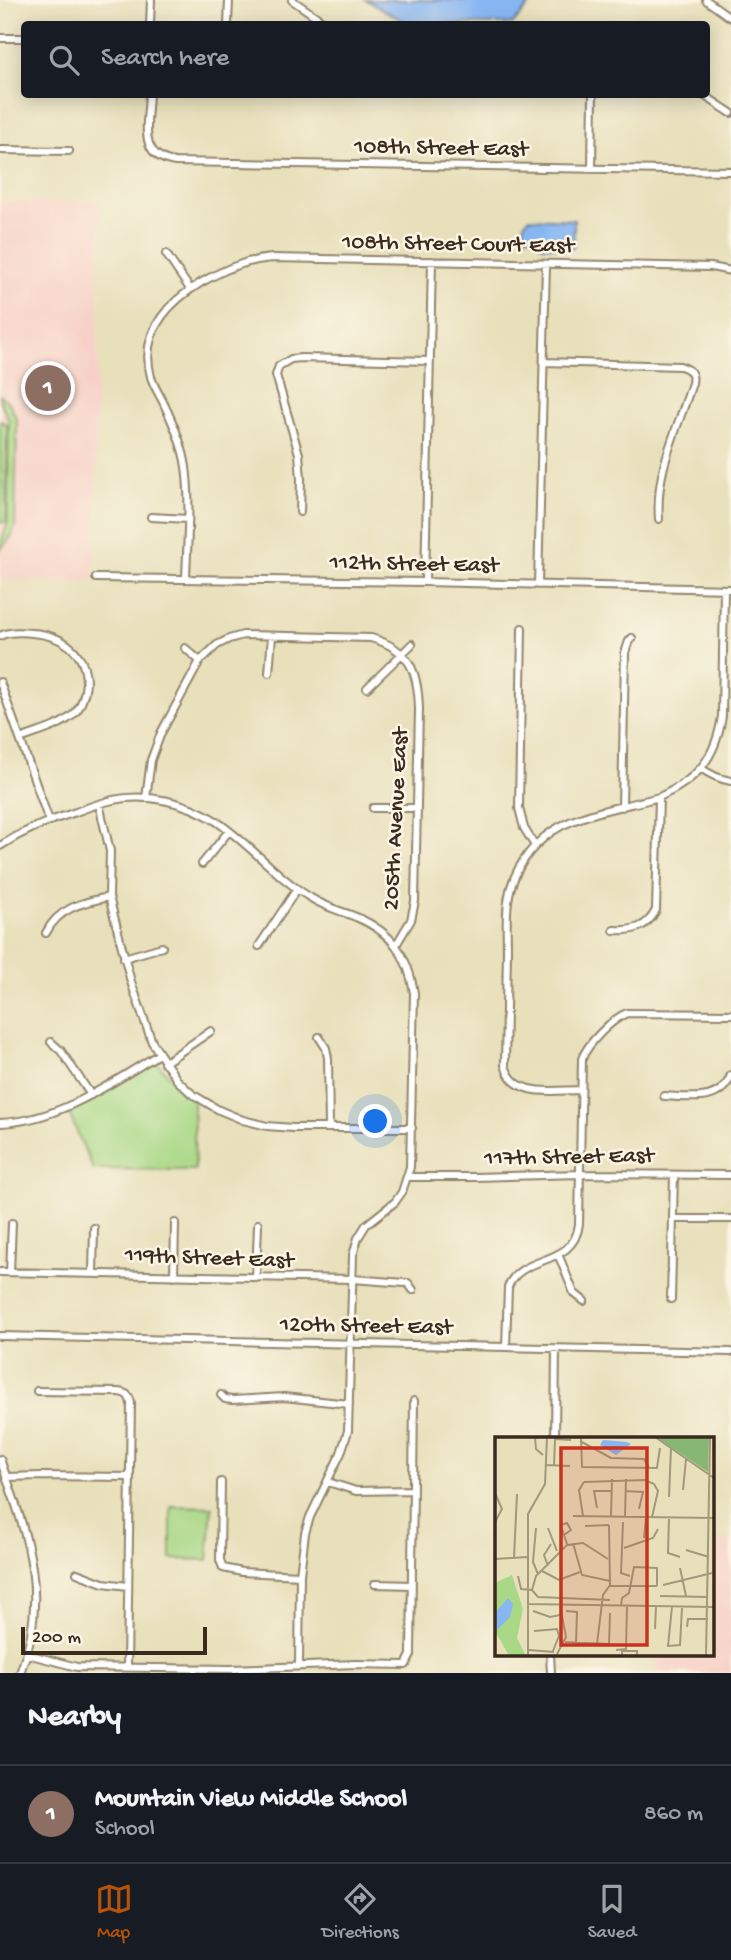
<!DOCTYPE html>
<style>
body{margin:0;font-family:"Gochi Hand",sans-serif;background:#20242c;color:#f1f3f6}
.scale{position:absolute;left:21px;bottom:18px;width:186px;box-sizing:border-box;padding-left:7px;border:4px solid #3b2a1e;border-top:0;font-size:19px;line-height:24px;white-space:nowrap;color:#3b2a1e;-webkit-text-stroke:5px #fcf5e5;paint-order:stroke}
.you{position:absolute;left:376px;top:1122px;width:24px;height:24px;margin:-18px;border:5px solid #fff;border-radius:50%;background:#1a73e8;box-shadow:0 0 0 10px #1a73e833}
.badge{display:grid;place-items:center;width:46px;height:46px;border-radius:50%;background:#b45309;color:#fff;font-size:23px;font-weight:700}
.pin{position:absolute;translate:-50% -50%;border:4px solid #fff;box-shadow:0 2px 7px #0006}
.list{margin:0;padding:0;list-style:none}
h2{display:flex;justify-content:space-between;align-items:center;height:91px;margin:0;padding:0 28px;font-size:30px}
h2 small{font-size:23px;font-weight:400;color:#9ea1a6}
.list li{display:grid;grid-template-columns:46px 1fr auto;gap:21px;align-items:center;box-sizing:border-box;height:98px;padding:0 28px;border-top:2px solid #363941}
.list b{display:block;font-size:26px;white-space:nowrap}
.list p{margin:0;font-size:23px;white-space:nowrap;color:#9ea1a6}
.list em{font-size:23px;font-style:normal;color:#9ea1a6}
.icon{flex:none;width:38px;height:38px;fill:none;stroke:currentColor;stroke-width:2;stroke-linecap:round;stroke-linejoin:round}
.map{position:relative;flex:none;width:731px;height:1673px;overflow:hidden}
.search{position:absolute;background:#171b24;box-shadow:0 4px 18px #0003;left:21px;right:21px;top:21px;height:77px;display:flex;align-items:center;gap:18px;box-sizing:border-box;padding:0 24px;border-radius:7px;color:#9ea1a6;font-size:26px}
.sheet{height:189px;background:#171b24}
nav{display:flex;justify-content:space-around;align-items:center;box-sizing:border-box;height:98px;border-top:2px solid #363941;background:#171b24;font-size:19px;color:#9ea1a6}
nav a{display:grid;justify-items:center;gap:4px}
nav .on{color:#b45309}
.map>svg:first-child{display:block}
</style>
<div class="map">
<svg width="731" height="1673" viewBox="0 0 731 1673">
<rect width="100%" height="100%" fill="#fcf5e5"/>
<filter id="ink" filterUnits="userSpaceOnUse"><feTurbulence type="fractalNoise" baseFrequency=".0143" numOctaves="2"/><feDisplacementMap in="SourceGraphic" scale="14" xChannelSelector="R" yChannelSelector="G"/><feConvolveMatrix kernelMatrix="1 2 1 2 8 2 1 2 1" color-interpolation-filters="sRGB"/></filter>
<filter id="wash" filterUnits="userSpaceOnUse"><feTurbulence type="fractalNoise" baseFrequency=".00686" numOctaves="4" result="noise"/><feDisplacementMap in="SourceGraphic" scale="28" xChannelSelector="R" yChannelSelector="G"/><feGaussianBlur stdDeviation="1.57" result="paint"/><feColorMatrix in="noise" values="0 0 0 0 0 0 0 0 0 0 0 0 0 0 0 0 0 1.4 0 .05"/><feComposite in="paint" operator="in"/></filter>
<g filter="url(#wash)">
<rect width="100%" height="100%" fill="#e8e0bb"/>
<path fill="#f7d1c7" d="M0,201l100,1 -6,380 -94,-2z
M712,1538l19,1v134h-75v-19h56z"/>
<path fill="#a9d886" stroke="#728152" stroke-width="2" d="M0,395l10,9 7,17 -2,105 -4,11 -11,13c0,-12 7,-19 8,-30l1,-99c-3,-10 -9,-15 -9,-26z
M0,421l7,3 -1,98h-5v2z
M157,1063l36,36 2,71 -102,-1 -25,-58 36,-18 46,-29z
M171,1506l41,1 -4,53 -37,-1z"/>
<path fill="#87b6f2" stroke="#617088" stroke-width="2" d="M366,0h168l-21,24h-104z
M529,218l45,2v26l-3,2 -29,-2 -13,-11 -6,3 1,-15z"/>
</g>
<g filter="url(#ink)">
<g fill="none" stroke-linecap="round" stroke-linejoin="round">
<defs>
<path id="minor" d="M292,0l35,24
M706,0l25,18
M150,24l1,-24
M228,24l1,-24
M0,38h24
M149,94c-1,29 -12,62 26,68l556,9
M702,94l29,19
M0,150l69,1
M592,169l1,-75
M166,254l24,35
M544,362l136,4c10,3 14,7 12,17 -14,46 -37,87 -33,136
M300,512l1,-33 -2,-25 -23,-79 3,-9 12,-7 10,-1 129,3
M151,517l37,2
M96,578l329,4 306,7
M186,579c1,-37 5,-75 0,-112 -3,-21 -12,-42 -21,-61 -4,-9 -11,-19 -14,-29 -12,-44 16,-74 51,-95 23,-13 44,-22 70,-24l439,9 20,4
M425,582l7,-321
M538,585l8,-321
M522,628l-3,180 5,20 11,18
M0,636c10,-5 22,-4 32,-3 30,2 54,18 54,50 -1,11 -4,22 -11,30 -14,14 -37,19 -55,26
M185,648l15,13
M269,673l3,-37
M0,682l49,139
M367,688l45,-44
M701,768c9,7 19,11 30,13
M146,798l5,-38 10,-27 39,-72 17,-16 12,-6 14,-4 128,3c39,11 47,33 48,71l-4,192 -4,19 -15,25
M99,804l11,47 -1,46 22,85 21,60 25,38 15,14 27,16 24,10 24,6 26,2h119
M622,807l3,-154 4,-12 3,-3
M373,808h44
M0,846c23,-15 47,-25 73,-33 13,-5 27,-10 40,-13 35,-7 74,2 103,21 34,23 60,56 95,77 14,9 30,13 45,19 36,15 52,38 58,76l-4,174 -8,25 -7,10 -29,23 -8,13 -5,17 -5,176 -7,22 -31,64 -5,16 -5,42 -1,91
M202,864l27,-33
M614,930c19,1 33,-2 42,-20l3,-113
M46,933c12,-25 37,-31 63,-36
M259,946l38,-57
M124,958l38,-11
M319,1037l7,11 2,10 1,70
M51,1042l10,9 30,44
M164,1063l47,-32
M581,1090c-28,0 -67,9 -76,-25 1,-38 1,-76 2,-113 0,-21 -2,-45 4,-65 8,-26 26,-48 50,-61 30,-15 66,-20 98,-29 38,-17 57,-39 63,-81l2,-127
M664,1096c25,1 57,8 67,-21
M0,1123c59,-2 110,-39 159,-69
M408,1177h67l105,-3 151,1
M674,1219h57
M558,1254l16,39 10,8
M0,1272l353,7 52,4h3l5,7
M10,1272l2,-49
M93,1273l1,-45
M174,1276l1,-53
M256,1278l2,-54
M671,1299l3,-124
M0,1336l731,16
M506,1347l2,-60c13,-34 66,-19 71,-63l3,-165c5,-15 30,-40 45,-46l104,1
M37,1391l82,1c8,1 11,4 12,12l-4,263
M221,1395l4,4 7,1 52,-3 65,7
M555,1438l1,-89
M0,1459c26,74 51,135 20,214
M6,1477l35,-1 89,1
M221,1482l-1,78 3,8 19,4 58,3
M328,1482l28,9 57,-1
M77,1573l26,10 25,3
M375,1584l37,1
M27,1654l50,13 154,2 124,-5 51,1 5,-10 3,-254
M550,1654l1,19"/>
</defs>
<use href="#minor" stroke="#92856c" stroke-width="10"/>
<use href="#minor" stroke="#fff" stroke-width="6"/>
</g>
</g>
<g text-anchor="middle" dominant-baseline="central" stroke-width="5" stroke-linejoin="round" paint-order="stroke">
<g font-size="23" fill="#3b2a1e" stroke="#fcf5e5">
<text transform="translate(441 149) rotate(1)">108th Street East</text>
<text transform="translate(458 245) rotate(1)">108th Street Court East</text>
<text transform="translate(414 565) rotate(1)">112th Street East</text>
<text transform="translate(397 819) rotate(-87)">205th Avenue East</text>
<text transform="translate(569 1158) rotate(-1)">117th Street East</text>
<text transform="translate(209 1259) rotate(2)">119th Street East</text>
<text transform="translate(366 1327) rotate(1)">120th Street East</text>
</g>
</g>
<g transform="translate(495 1437)">
<rect width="219" height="219" fill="#e8e0bb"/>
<path d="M17,138l11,34 -6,29 9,18h-17l-14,-25v-48z" fill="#a9d886"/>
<path d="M161,0h53l-1,35z" fill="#86b873"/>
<path d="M108,3l24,2 4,2 -15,11 -16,-10zM13,161l5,6 -3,13 -13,13 -2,-17z" fill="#87b6f2"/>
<path fill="none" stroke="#a3977c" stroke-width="2" d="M40,0l1,12 7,6M86,0l1,30 75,1 3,-20M160,0l59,41M85,4l31,17 33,1 5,9M51,28l24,1M59,29l1,-27 16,1M89,45l61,-2 9,4M188,53l3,-31M130,54l18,1 -4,17M0,56l7,16 -7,13M174,60l2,-49M102,71l-3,-17h18M78,79l141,2M88,79l-4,-26 5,-8M116,79l1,-37M130,80l1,-38M157,80l6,-26 -4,-7M174,81l-1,35 12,4M128,85l-2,51 9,3M90,89l24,-1M41,91l-3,34 5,12M53,91l9,23M69,98l7,-5 -4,-7 -6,2v1l6,18M149,101l2,-21M78,106l9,32 28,6M129,111l29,-10 5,-9M191,113l23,7M19,121l3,-64M0,122l32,-2M53,129l-4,-11 7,-11M185,131l6,28M47,134l17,9 21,-8M23,139l3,13 11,1 6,7 72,3M168,148l49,-12M114,149h48M37,153l4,-14 31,-31 16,-2 25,16M165,159l48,1M32,167l187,3M126,169l1,-8 7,-5 5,-26 23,1v18M177,170l-4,39 12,-1 2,-37M38,174l17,6 10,-2M71,174l11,1 -1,32M192,190l1,-8h20M160,192l1,-22M39,194l23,-2 2,7 -6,15M70,205l44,2 1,-31M102,207l6,-49 7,-10 -1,-60M34,213l25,2M121,213l10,-1 1,-43M62,217l9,-17 -6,-32M33,219v-142l17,-30 2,-47M127,219v-5h15v5M211,219l4,-219"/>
<path fill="#c8321e" fill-opacity="0.15" stroke="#c8321e" stroke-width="3.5" d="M66,11h86v197h-86z"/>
<rect width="219" height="219" fill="none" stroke="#3b2a1e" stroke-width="3.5"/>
</g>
</svg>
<div class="scale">200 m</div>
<div class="you"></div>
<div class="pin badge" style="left:48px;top:388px;background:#8d6e63">1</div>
<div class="search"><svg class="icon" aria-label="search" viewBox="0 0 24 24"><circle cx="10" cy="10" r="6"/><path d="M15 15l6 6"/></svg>Search here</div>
</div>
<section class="sheet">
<h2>Nearby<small></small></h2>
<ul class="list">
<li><span class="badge" style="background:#8d6e63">1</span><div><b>Mountain View Middle School</b><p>School</p></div><em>860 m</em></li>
</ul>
</section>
<nav>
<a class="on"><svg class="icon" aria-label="map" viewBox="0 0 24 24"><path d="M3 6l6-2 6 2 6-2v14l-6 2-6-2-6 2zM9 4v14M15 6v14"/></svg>Map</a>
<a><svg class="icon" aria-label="directions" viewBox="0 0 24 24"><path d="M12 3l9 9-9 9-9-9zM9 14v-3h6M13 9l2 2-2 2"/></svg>Directions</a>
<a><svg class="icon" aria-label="saved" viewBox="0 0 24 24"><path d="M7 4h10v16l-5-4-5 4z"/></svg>Saved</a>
</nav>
